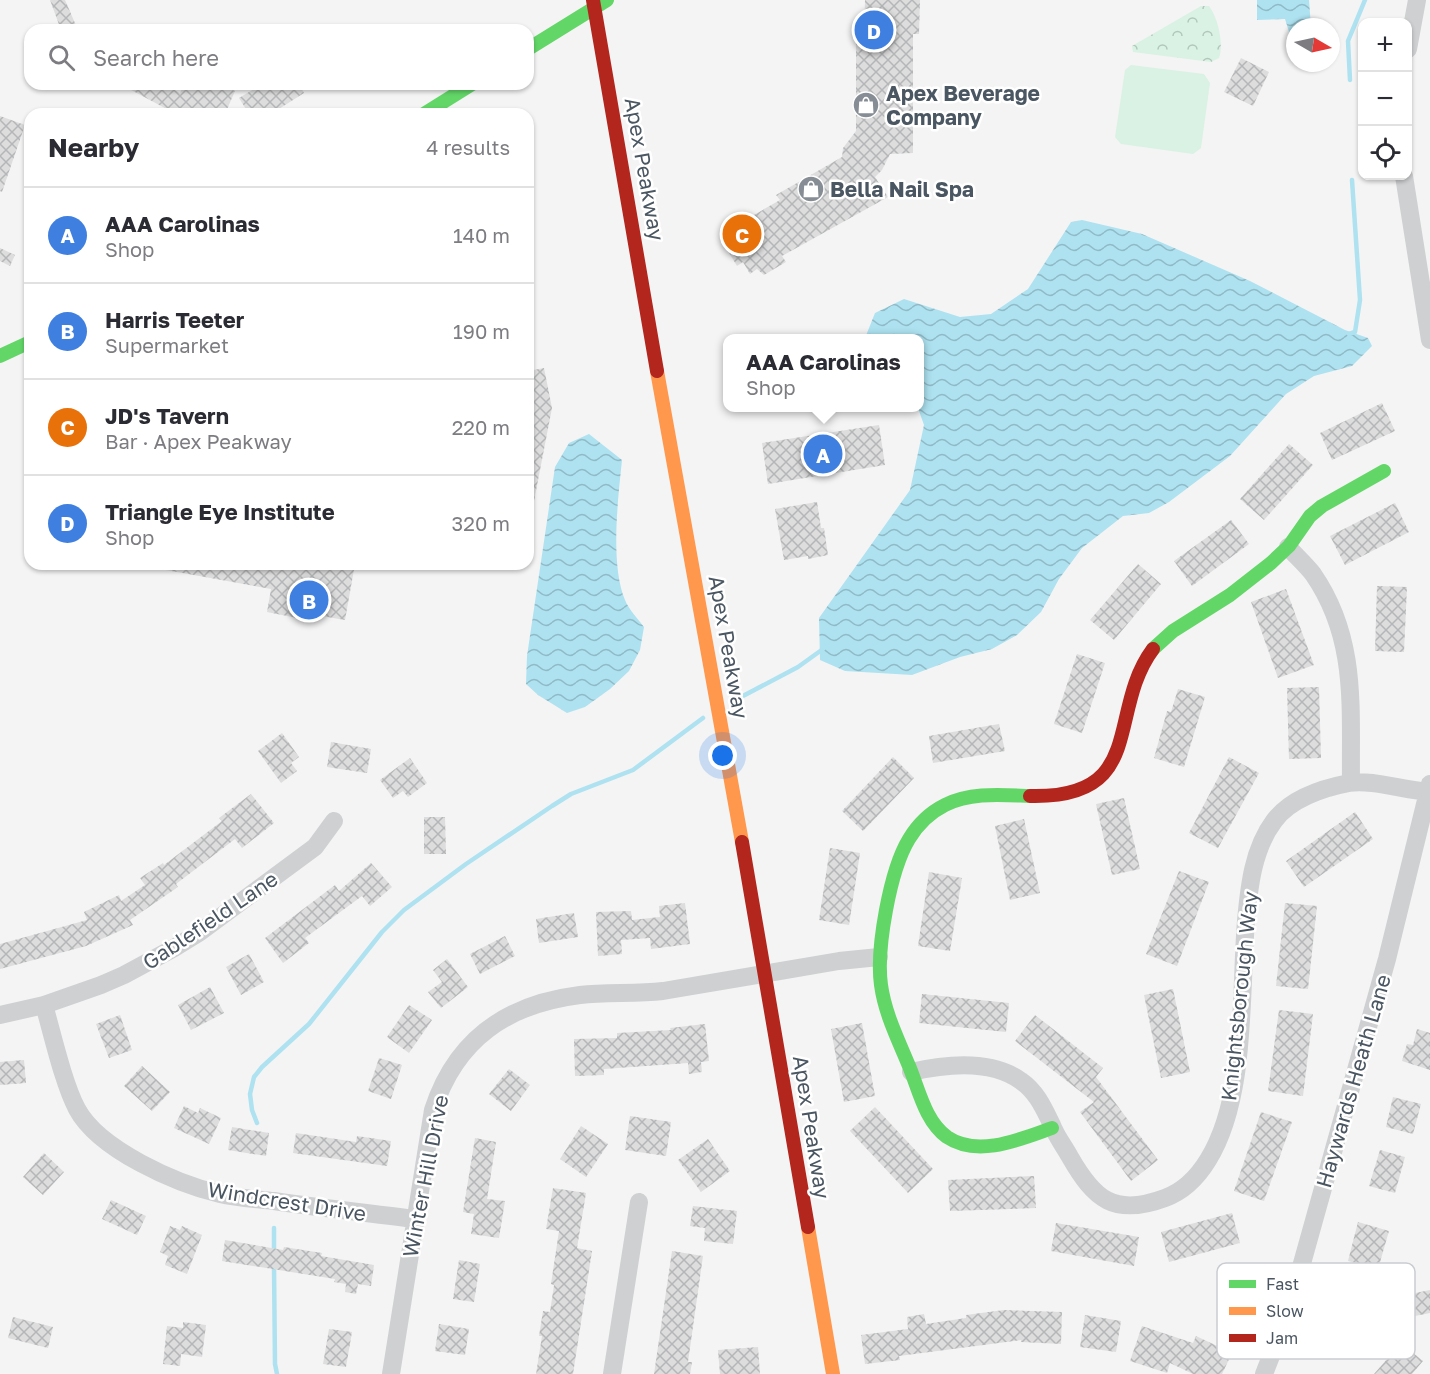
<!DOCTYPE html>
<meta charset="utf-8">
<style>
body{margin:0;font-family:"Golos Text",sans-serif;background:#f7f7f7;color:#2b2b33}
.controls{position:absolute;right:18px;top:18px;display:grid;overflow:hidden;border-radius:12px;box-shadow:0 2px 4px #0004}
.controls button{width:54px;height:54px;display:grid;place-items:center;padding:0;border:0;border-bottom:2px solid #e1e1e2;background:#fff;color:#2b2b33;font:30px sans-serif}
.compass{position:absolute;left:1286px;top:18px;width:54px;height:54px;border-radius:50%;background:#fff;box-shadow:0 2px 4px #0004;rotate:99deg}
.you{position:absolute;left:723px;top:756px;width:21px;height:21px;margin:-15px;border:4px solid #fff;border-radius:50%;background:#1a73e8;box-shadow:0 0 0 9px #1a73e833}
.badge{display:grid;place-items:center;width:39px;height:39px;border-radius:50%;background:#868d94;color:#fff;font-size:20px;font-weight:700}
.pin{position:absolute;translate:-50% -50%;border:3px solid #fff;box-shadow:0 2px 6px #0006}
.popup{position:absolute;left:723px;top:334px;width:201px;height:78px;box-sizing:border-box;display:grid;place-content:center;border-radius:12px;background:#fff;filter:drop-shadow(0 2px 4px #0005);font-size:20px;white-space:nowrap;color:#7c7c81}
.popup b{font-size:22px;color:#2b2b33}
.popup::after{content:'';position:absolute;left:50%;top:100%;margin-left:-12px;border:12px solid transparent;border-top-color:#fff}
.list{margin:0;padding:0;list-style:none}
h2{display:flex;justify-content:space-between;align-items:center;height:78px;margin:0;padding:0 24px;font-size:26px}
h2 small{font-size:20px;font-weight:400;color:#7c7c81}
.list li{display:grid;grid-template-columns:39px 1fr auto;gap:18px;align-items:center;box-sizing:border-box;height:96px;padding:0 24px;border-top:2px solid #e1e1e2}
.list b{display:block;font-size:22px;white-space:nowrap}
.list p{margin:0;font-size:20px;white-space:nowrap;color:#7c7c81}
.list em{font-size:20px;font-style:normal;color:#7c7c81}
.icon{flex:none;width:33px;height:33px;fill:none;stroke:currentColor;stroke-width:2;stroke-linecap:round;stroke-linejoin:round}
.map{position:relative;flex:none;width:1430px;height:1374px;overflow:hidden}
.search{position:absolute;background:#fff;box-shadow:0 2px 4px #0004;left:24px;top:24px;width:510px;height:66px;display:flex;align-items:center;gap:15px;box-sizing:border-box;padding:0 21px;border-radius:18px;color:#7c7c81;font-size:22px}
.panel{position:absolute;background:#fff;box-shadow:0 2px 4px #0004;left:24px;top:108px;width:510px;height:462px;border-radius:18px}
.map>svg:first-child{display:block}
</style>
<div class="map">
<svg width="1430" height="1374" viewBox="0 0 1430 1374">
<defs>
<pattern id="park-crowns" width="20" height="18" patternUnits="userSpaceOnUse" patternTransform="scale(1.5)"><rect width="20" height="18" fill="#d9f2e3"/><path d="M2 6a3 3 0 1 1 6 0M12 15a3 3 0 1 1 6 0" fill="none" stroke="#b2c7bb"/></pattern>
<pattern id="water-waves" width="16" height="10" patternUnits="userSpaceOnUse" patternTransform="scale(1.5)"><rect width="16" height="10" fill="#aee2f0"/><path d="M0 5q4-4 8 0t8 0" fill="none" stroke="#90bac6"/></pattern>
<pattern id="building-cross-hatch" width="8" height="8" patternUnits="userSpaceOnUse" patternTransform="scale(1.5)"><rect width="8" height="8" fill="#ddddde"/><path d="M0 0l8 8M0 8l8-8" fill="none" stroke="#b5b6b7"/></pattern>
</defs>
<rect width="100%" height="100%" fill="#f4f4f4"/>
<path fill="#d9f2e3" d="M1131,65l73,9 6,9 -9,65 -8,6 -72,-10 -6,-7 10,-67z"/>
<path fill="url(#park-crowns)" d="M1201,6h8c9,12 15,38 10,52l-8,4 -78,-10 -1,-6z"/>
<path fill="url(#water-waves)" d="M1257,0h52l2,27h-16v8h-5l-5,-16 -28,1z
M1082,220l60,14 108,47 95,49 23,8 4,8 -20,20 -38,10 -28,18 -56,62 -61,46 -20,11 -26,3 -41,32 -23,31 -18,33 -24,23 -25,14 -32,8 -48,18 -67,-4 -25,-11 -1,-42 91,-128 14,-65 -6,-17 1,-70h-54l10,-25 29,-14 56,18 31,-3 37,-25 43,-67z
M589,434l33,26c-4,39 -12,104 3,140 4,10 13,19 19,27l-4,23 -11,21 -19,18 -25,18 -18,6 -29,-18 -12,-11 1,-28 28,-189 14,-24z"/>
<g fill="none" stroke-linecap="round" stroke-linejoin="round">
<path stroke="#aee2f0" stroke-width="4.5" d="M1350,80l-2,-39 17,-41
M1349,334l6,-2 5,-32 -8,-120
M741,697l57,-30 25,-18
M257,1123l-5,-13 -2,-16 4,-17 8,-10 47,-43 73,-92 22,-22 62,-46 86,-58 19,-12 62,-24 70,-52
M274,1228v27
M274,1266l1,98 2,10"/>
</g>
<path fill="url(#building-cross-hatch)" d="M50,0h15l13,30h-17z
M865,0h55l-1,34h-6v119l-23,1 -8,16 -7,7 13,20 -106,59 4,6 -22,13 -7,-6 -7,5 -7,-12 -6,4 -12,-20 8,-4 -7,-11 54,-31 -4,-5 66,-38 1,-9 13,-17v-97l8,1z
M1241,58l28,14 -16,34 -29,-14z
M120,84h44l16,9 4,-9h35l16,7 -10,23h-49z
M262,84h37l5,9 -33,21h-22l-10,-16z
M0,116l25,9 -23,67 -2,-1z
M0,248l15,7 -5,11 -10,-5z
M544,368l8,40 -18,93h-6v-130z
M1382,403l13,28 -63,29 -12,-27z
M879,425l6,40 -117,19 -6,-41z
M1289,444l24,21 -49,55 -24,-21z
M817,502l4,26h3l4,27 -20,4v-3l-24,4 -9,-51z
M1395,503l14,29 -64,33 -15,-29z
M1231,520l18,24 -57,42 -18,-25z
M167,564h188l-10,56 -47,-8 -1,6 -30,-6 4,-23 -105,-19z
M1138,564l23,20 -47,56 -24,-20z
M1377,586l30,1 -3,65 -29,-1z
M1286,589l28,76 -36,13 -27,-76z
M1077,654l28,9 -23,70 -28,-9z
M1319,687l2,71 -32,1 -2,-71z
M1178,689l27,8 -21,70 -30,-9 13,-47 4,1z
M999,724l6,27 -72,12 -4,-27z
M282,733l17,24 -8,6 6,8 -16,12 -23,-32z
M331,742l40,7 -4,24 -40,-6z
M893,757l21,21 -51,53 -21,-20z
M1229,757l30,16 -41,75 -29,-15z
M410,758l17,25 -19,14 -5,-6 -10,7 -13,-18z
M251,794l23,29 -32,25 -7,-9 -59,45 2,3 -48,33 3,5 -47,21 -86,23v-25l87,-24 -3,-8 35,-17 2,6 24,-16 -5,-7 23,-15 1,2 58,-44 -3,-3z
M1124,798l16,71 -28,6 -16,-71z
M1355,812l18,27 -69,48 -18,-26z
M424,817h21l1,37h-22z
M1024,819l16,74 -30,7 -15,-74z
M830,848l30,5 -11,72 -30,-5z
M371,863l21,24 -22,19 -8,-10 -57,42 4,5 -26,20 -18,-25 70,-53 4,6z
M1179,871l30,11 -32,84 -31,-12z
M929,872l33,6 -12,73 -32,-5z
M685,903l5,41 -39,5 -1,-11 -29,2 1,14 -24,2 -2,-44 35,-1 1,9 28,-3 -1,-11z
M1285,903l32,3 -9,83 -32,-3z
M574,913l4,24 -39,6 -3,-24z
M505,936l10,20 -35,18 -10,-20z
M249,954l15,28 -23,13 -15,-28z
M447,959l21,28 -27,21 -13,-16 14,-10 -9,-12z
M210,987l14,26 -33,17 -13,-25z
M1173,989l17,83 -29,6 -17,-83z
M922,994l87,9 -3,29 -87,-9z
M409,1005l23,15 -23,33 -22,-16z
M1279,1010l34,4 -10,82 -35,-5z
M120,1015l12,35 -23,8 -13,-34z
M1035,1015l68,53 -7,9 62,83 -27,21 -51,-69 14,-10 -79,-61z
M862,1023l13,73 -31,6 -13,-73z
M705,1024l4,37 -8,1 1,10 -13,2 -1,-11 -84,6v6l-29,1 -1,-37 43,-1v-5l54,-3 -1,-2z
M1417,1029l13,4v37l-28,-9 5,-17 6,1z
M379,1058l23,7 -11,34 -23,-8z
M24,1060l2,23 -26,2v-23z
M142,1066l28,26 -18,19 -28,-25z
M509,1069l21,16 -19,26 -22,-17z
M1393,1097l28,7 -8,30 -27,-7z
M184,1106l14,7 2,-5 21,10 -12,26 -35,-16z
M875,1107l58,62 -25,24 -58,-62z
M1261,1112l31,10 -28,79 -30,-10z
M630,1116l41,6 -5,34 -41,-6z
M581,1126l27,18 -22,33 -26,-18z
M232,1127l37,6 -3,23 -38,-6z
M296,1133l60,9 1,-6 34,5 -4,25 -94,-13z
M475,1138l21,4 -9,57 18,2 -6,37 -28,-4 3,-20 -11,-2z
M708,1139l22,32 -29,21 -23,-32z
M1380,1150l25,7 -10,36 -26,-7z
M44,1153l20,19 -21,23 -20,-18z
M1034,1176l2,32 -86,3 -2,-31z
M553,1188l33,5 -9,55 15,3 -19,123h-37l6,-38h-3l4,-25 7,1 4,-27 -3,-1 8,-53 -13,-2z
M111,1200l35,16 -9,19 -35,-16z
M693,1206l44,5 -4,33 -29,-3 1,-13 -15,-2z
M1232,1213l8,30 -71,19 -8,-30z
M1358,1222l31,9 -11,38 -30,-8z
M1056,1223l83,14 -5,29 -83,-15z
M170,1226l10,4 2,-4 20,9 -15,39 -22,-9 3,-9 -8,-4z
M225,1240l58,10 1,-3 38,6 -1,3 53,9 -3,21 -13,-2 -2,10 -11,-2 1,-8 -12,-2 1,-3 -113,-18z
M672,1251l31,5 -15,106h4l-2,12h-36z
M459,1260l21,4 -6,38 -21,-3z
M1430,1290v23l-30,6 -4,-22z
M1004,1310l58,2 -1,32 -40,-2v-2l-122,16 1,4 -35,4 -4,-29 47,-6 -1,-12 17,-3 2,10 40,-6v-3z
M1085,1315l36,6 -5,31 -36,-5z
M13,1317l40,10 -5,21 -40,-10z
M183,1322l23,3 -4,32 -21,-3 -1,12 -17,-2 4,-38 16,2z
M439,1324l30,5 -4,26 -30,-4z
M1142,1326l51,17 3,-7 36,17 -10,21h-29l-23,-11 -3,10 -37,-12z
M329,1329l23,3 -6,35 -23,-3z
M1401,1343l22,18 -11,13h-38z
M758,1347l2,27h-40l-2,-24z"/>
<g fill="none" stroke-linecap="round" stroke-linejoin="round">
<path stroke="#ced0d2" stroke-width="18" d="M1408,49l9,-49
M1404,176l26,164
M1288,547c8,9 18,18 25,27 45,65 37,134 38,208
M44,1005c9,31 19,77 33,104 22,41 100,75 143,85 17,4 36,5 54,7 47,7 94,12 140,18
M0,1015l44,-10 57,-20 23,-10 50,-27 26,-16 115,-85 19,-26
M911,1072c35,-8 80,-13 110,9 16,11 23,28 31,44 4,11 12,21 18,32 24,42 44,60 95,41 19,-7 32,-20 43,-38 39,-63 32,-166 38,-239 3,-34 7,-72 28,-100 16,-22 49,-33 75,-38 22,-4 58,8 81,9
M1289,1310l56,16
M391,1374l42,-264c23,-71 74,-106 147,-115 27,-3 55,-1 83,-4l176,-30 40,-4
M612,1374l27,-172
M1264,1374l25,-64 98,-351 43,-175"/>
<path stroke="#63d668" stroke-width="14" d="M528,49l79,-49
M424,114l48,-30
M0,356l30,-14
M1153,649l20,-18 57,-36 41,-32 18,-17 21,-30 12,-10 62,-35
M1030,796c-29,-1 -59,-4 -85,9 -16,8 -27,19 -36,34 -19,31 -33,110 -28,146 4,29 17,54 28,81 10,24 16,55 38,71 31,21 74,2 105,-9"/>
<path stroke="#ff974d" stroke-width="14" d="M657,371l85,471
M808,1227l25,147"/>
<path stroke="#b3261e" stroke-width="14" d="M593,0l64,371
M1030,796c118,3 76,-84 123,-147
M742,842l66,385"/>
</g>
<defs>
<symbol id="shop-disc" viewBox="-11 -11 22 22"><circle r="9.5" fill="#868d94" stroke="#fff"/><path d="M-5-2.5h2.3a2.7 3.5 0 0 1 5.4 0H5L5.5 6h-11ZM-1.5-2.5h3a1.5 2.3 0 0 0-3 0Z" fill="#fff"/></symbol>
</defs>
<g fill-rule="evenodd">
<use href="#shop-disc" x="851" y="90" width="30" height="30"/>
<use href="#shop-disc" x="796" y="174" width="30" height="30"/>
</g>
<g text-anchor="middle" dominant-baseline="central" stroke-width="5" stroke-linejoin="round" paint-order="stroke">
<g font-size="21" font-weight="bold" fill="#4a5661" stroke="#fff" text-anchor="start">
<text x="886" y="93">Apex Beverage<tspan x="886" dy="24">Company</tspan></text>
<text x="830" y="189">Bella Nail Spa</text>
</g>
<g font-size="21" fill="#4a5661" stroke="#fff">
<text transform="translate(645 169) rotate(80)">Apex Peakway</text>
<text transform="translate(729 647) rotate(80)">Apex Peakway</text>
<text transform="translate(210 920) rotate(-34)">Gablefield Lane</text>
<text transform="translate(1239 996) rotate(-84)">Knightsborough Way</text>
<text transform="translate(1353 1081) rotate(-74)">Haywards Heath Lane</text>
<text transform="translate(812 1127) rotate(81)">Apex Peakway</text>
<text transform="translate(425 1176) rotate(-79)">Winter Hill Drive</text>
<text transform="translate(287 1201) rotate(9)">Windcrest Drive</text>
</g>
</g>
<rect x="1217" y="1263" width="198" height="96" rx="9" fill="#fff" stroke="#c9ccd0" stroke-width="1.5"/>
<rect x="1229" y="1280" width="27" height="8" fill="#63d668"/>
<rect x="1229" y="1307" width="27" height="8" fill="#ff974d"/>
<rect x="1229" y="1334" width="27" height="8" fill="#b3261e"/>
<g font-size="16" fill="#4a5661">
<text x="1266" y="1290">Fast</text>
<text x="1266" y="1317">Slow</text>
<text x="1266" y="1344">Jam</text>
</g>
</svg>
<div class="controls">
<button>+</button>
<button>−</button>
<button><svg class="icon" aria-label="locate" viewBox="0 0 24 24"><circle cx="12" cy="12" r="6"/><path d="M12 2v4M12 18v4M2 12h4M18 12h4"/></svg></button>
</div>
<svg class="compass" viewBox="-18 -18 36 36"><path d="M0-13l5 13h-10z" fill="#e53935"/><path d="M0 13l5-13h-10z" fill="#7c7c81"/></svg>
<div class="you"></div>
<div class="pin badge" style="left:823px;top:454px;background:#3f7fe0">A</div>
<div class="popup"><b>AAA Carolinas</b>Shop</div>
<div class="pin badge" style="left:309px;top:600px;background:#3f7fe0">B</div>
<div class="pin badge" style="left:742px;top:234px;background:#e8710a">C</div>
<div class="pin badge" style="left:874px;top:30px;background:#3f7fe0">D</div>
<div class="search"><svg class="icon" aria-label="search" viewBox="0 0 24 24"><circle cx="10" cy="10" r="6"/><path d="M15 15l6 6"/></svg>Search here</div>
<section class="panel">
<h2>Nearby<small>4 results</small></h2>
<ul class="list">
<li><span class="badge" style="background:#3f7fe0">A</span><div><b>AAA Carolinas</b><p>Shop</p></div><em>140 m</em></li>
<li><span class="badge" style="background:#3f7fe0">B</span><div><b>Harris Teeter</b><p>Supermarket</p></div><em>190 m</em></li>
<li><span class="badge" style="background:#e8710a">C</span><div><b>JD's Tavern</b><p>Bar · Apex Peakway</p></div><em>220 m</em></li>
<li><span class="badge" style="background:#3f7fe0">D</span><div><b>Triangle Eye Institute</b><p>Shop</p></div><em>320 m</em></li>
</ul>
</section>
</div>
